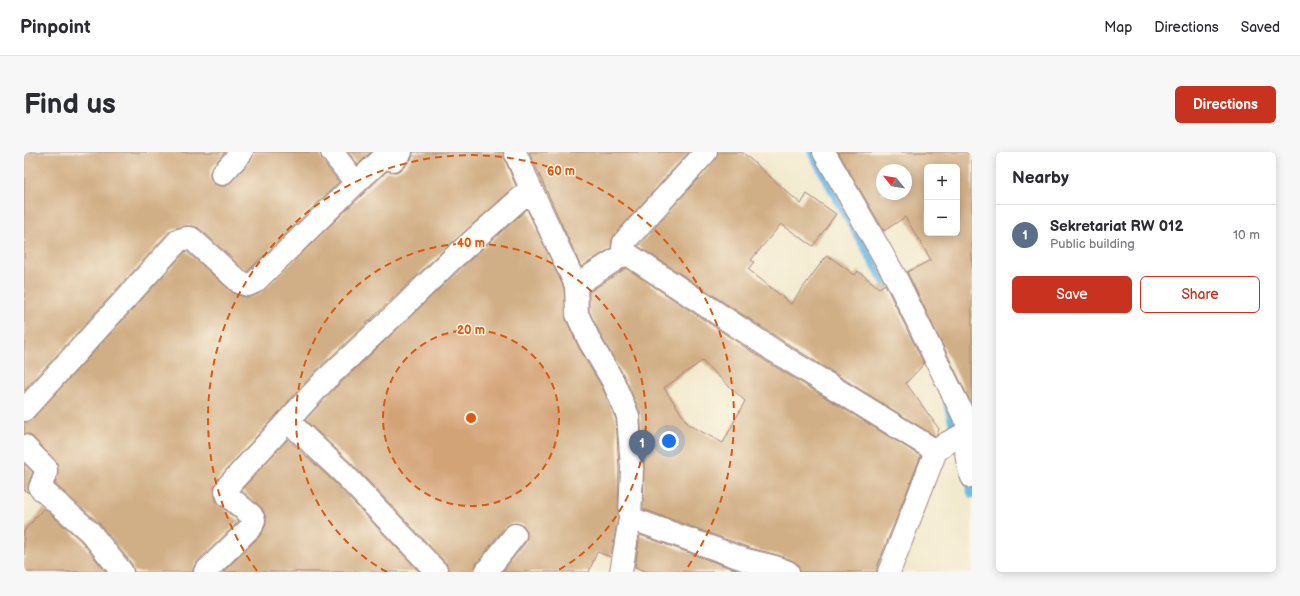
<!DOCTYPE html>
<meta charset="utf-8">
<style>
body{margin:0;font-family:"Balsamiq Sans",sans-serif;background:#f7f7f7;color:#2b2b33}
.controls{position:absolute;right:12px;top:12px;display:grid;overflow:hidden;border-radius:6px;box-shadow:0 2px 10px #0003}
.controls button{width:36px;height:36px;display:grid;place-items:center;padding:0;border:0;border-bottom:1px solid #e1e1e2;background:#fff;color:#2b2b33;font:20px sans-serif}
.compass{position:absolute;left:852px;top:12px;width:36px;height:36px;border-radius:50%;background:#fff;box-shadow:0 2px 10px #0003;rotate:300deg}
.you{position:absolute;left:645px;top:289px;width:14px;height:14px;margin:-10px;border:3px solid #fff;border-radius:50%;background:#1a73e8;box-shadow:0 0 0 6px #1a73e833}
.badge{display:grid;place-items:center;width:26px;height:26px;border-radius:50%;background:#c8321e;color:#fff;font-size:13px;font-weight:700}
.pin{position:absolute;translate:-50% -33px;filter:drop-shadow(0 1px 2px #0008)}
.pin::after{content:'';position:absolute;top:21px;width:14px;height:12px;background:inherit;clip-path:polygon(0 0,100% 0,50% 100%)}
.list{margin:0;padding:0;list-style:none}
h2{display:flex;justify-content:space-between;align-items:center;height:52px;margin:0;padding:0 16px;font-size:17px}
h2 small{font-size:13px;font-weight:400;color:#7c7c81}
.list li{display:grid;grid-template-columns:26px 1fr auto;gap:12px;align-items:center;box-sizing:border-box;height:60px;padding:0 16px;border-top:1px solid #e1e1e2}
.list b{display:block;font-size:15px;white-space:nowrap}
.list p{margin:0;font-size:13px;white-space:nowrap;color:#7c7c81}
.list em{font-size:13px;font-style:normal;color:#7c7c81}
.actions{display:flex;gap:8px;padding:12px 16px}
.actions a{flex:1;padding:9px 0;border:1px solid #c8321e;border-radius:6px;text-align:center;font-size:14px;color:#c8321e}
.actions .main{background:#c8321e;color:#fff}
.map{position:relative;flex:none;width:948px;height:420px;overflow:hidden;border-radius:6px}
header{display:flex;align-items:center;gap:24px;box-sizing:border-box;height:56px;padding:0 20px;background:#fff;border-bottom:1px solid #e1e1e2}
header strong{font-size:19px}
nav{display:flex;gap:22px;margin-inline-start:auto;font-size:14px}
.intro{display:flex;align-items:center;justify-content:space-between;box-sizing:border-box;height:96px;padding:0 24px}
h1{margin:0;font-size:28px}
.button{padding:10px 18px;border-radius:6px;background:#c8321e;color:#fff;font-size:14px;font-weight:700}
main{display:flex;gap:24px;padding:0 24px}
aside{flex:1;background:#fff;border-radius:6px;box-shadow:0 2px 10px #0003}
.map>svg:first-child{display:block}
</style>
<header>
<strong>Pinpoint</strong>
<nav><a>Map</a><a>Directions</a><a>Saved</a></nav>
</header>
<div class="intro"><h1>Find us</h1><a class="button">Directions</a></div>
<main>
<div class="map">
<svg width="948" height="420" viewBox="0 0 948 420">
<rect width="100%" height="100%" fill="#fcf5e5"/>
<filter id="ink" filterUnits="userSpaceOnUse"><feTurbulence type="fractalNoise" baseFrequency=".025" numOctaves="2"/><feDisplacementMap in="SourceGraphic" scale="8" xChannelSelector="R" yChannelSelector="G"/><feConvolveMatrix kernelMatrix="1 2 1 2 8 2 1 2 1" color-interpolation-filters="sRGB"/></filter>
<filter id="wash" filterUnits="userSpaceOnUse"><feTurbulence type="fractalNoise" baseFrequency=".012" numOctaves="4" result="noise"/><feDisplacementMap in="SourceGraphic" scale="16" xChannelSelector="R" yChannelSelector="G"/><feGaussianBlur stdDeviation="0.9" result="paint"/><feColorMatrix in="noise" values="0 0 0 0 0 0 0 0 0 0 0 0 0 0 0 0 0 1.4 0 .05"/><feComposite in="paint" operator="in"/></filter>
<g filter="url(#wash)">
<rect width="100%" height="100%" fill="#f2eacf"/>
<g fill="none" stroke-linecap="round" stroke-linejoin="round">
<path stroke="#6ebce8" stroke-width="9" d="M788,0l32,60 43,73
M924,252l9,34
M943,324l5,18"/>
</g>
<g id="blocks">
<path fill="#d1af86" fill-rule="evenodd" d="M0,0h201l-12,14 -3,6v5l3,6 7,3h6l5,-4 20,-22 3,-8h66l2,8 17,22 -92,90 -48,-44 -7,-2h-6l-10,2 -6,3 -146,160z
M324,0h23l-13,13z
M389,0h90l1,5 12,29 -72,64 -128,121 -98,108 -4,9 2,13 4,5 19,15 -43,42 -3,5v4h-59l-2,-8 -32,-40 -45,-40 3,-12 -1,-9 -24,-26 -5,-3h-4v-12h4l5,-4 153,-167 49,43 10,3h7l8,-4 127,-122 9,1 6,-3 8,-8 3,-5z
M505,0h160l-74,82 -3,6 -1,8 -30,19z
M694,0h24l59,52 6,-10 29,20 -23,32 -32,-22 -30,36 3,2 -6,7 43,35 36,-49 28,20 3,-4 21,17 6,-4 39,80 -18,19 33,46 -2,6 -2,1 -152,-95 -145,-95 77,-86z
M814,0h134v253l-65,-133 24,-12 -26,-43 -21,14zM903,15h30v66h-30zM858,18h24v24h-24z
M503,57l37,79 2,31 13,29 23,39 14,32 3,49 -1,49 -7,40 -14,-5 -8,20h-87l23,-29 2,-6v-6l-4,-6 -7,-2 -6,1 -5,3 -29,37 -2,8h-24l-4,-9 -95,-100 -46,-43 29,-31 127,-121z
M602,116l143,95 152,93 -44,111v5h-77l-2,-8 -6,-4 -14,-5 -28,-7 -107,-39 1,-42 -4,-56 -16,-35 -23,-40 -12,-25v-19zM678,209l43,40 -22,42 -34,-18 -25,-37z
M264,287l45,42 87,91h-197l38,-37 5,-11v-6l-4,-10 -21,-18z
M0,312l9,8 -5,12v7l1,2 -5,-3z
M20,356l37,33 25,31h-82v-41z
M616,383l102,37h1h-95l-13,-5z"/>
</g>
</g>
<g filter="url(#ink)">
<use href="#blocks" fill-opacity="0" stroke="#9e847d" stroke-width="1"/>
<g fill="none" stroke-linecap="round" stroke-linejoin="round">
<defs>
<path id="street" d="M308,0l24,31
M491,0l16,37 45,96 1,29 13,28 23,39 15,35 4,52 -2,50 -9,54
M682,0l-82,90 -1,6 3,5 150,99 160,99
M800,0l72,126 72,147 4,3
M198,22l20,-22
M552,133l50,-32
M0,258l155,-170 7,-2h5l48,44 9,3 7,-3 101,-99 26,-24 4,-1 7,2 8,-8
M264,269l54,51 95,100
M943,281c-2,15 -1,30 5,44
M0,294l22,22v4l-6,16 50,44 32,40
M606,366l116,42 29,7 13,5
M181,420l47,-46 2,-6 -3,-5 -23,-19 -2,-5 1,-4 98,-107 79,-74 48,-47 79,-70
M462,420l29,-37
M865,420l47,-121 11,-8 25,-13"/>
</defs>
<use href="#street" stroke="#9e847d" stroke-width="24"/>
<use href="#street" stroke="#fff" stroke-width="22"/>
</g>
</g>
<circle cx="447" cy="266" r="88" fill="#e0560e" fill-opacity=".12"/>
<g fill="none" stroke="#e0560e" stroke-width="2" stroke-dasharray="7 5">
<circle cx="447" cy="266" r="88"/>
<path d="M363 420A175 175 0 1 1 531 420"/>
<path d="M233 419A263 263 0 1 1 661 419"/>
</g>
<circle cx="447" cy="266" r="6" fill="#e0560e" stroke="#fcf5e5" stroke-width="2"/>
<g font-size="12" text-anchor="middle" font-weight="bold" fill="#e0560e" stroke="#fcf5e5" stroke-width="3" stroke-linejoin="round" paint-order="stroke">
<text x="537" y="23">60 m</text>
<text x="447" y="95">40 m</text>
<text x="447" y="182">20 m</text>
</g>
</svg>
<div class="controls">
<button>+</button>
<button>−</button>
</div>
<svg class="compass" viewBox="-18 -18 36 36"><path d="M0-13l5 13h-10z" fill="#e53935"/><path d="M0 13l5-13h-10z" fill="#7c7c81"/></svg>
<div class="you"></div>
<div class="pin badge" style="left:618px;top:311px;background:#5c6f8a">1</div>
</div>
<aside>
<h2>Nearby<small></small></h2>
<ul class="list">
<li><span class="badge" style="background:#5c6f8a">1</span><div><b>Sekretariat RW 012</b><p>Public building</p></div><em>10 m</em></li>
</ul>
<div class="actions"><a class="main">Save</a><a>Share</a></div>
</aside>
</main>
